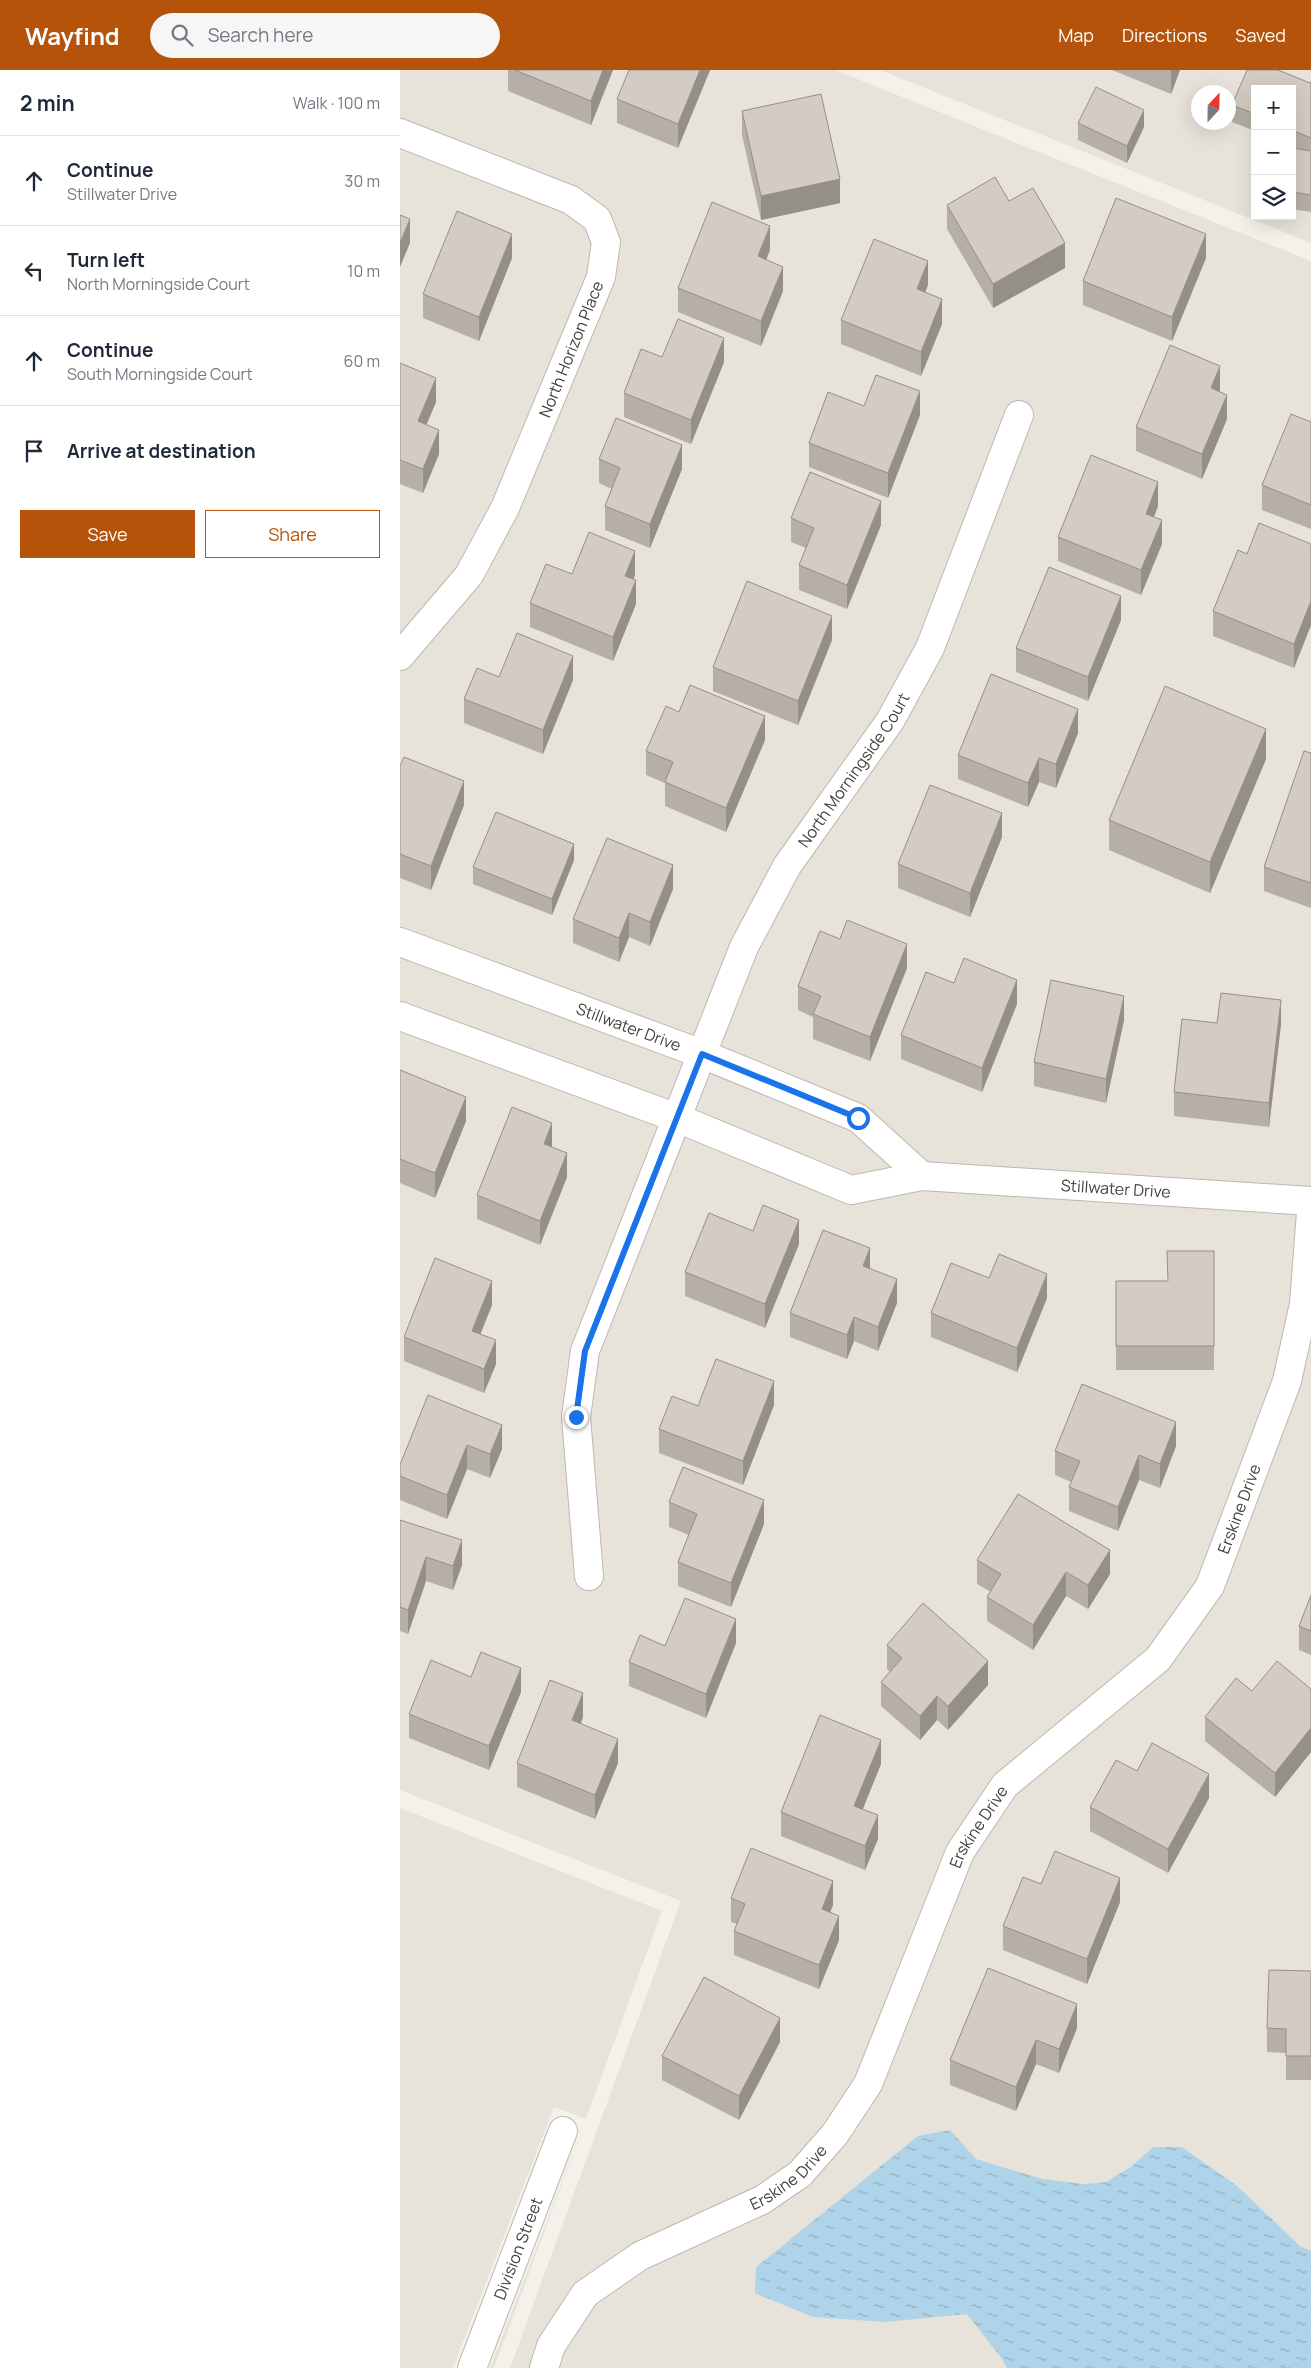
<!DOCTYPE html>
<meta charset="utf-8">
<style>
body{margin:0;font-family:Manrope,sans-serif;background:#f6f6f7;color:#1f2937}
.controls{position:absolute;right:15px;top:15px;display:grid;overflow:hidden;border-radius:0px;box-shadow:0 5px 20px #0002}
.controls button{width:45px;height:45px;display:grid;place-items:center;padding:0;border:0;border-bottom:1px solid #e0e1e3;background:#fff;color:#1f2937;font:25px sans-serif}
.compass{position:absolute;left:791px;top:15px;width:45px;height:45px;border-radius:50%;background:#fff;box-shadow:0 5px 20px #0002;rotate:22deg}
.stop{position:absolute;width:15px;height:15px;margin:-11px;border:4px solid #1a73e8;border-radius:50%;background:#fff}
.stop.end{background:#1a73e8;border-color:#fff;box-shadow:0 1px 5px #0008}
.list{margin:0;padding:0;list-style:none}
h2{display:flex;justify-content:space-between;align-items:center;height:65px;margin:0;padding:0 20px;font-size:21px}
h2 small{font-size:16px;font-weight:400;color:#747a83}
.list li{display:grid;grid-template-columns:32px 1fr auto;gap:15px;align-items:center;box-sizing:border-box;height:90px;padding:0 20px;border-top:1px solid #e0e1e3}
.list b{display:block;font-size:19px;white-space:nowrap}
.list p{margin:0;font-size:16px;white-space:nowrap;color:#747a83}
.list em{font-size:16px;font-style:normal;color:#747a83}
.actions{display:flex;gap:10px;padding:15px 20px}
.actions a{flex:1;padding:11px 0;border:1px solid #b45309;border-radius:0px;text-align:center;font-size:18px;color:#b45309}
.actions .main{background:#b45309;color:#fff}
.icon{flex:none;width:28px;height:28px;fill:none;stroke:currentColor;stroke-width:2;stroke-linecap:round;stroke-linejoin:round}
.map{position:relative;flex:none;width:911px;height:2298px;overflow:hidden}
header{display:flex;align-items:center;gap:30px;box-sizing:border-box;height:70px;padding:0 25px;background:#b45309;color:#fff}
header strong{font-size:24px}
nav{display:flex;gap:28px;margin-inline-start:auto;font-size:18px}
.search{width:350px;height:45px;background:#f6f6f7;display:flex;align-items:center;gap:12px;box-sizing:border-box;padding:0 18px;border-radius:28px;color:#747a83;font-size:19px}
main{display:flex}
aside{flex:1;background:#fff}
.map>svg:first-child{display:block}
</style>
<header>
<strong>Wayfind</strong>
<div class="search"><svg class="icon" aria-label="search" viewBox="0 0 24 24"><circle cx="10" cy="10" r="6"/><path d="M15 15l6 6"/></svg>Search here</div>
<nav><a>Map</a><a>Directions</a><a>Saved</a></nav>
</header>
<main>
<aside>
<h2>2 min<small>Walk · 100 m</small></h2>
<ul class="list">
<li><svg class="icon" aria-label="ahead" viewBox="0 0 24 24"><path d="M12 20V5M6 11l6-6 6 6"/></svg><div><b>Continue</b><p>Stillwater Drive</p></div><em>30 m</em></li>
<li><svg class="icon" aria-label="left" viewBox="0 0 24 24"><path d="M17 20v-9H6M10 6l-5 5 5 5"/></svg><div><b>Turn left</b><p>North Morningside Court</p></div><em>10 m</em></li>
<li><svg class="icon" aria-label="ahead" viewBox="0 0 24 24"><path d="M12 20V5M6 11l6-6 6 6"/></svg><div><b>Continue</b><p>South Morningside Court</p></div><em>60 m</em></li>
<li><svg class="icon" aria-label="arrive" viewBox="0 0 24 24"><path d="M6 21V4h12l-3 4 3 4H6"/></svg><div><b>Arrive at destination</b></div></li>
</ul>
<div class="actions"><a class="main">Save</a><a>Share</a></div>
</aside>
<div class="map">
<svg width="911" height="2298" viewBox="0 0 911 2298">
<defs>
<pattern id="water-ripples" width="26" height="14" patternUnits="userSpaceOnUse" patternTransform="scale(1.25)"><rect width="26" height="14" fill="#afd4e9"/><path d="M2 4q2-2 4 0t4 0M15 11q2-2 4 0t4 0" fill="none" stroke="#90aebe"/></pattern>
</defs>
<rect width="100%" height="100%" fill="#f4f1eb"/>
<path fill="#e7e2da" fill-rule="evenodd" d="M0,0h435l476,191v2107h-801l171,-467 -281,-111z
M480,0h431v173zM855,19h37v127h-37zM798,22h30v30h-30z
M0,1738l262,103 -76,208 -32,-12 -101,261h-53z
M182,2060l-88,238h-4z"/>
<path fill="url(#water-ripples)" d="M550,2060l26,29 66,20 42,5 22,-2 26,-16 21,-19h29l55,39 64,61 10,4v117h-304l-5,-9 -35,-45 -82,8 -72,-5 -58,-24 1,-26 162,-131z"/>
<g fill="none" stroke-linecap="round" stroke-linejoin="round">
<defs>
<g id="street">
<path d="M0,63l171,67 26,19 9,23 -5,35 -96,231 -36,67 -69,81"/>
<path id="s1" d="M0,872l302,112 156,64 64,58"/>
<path id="s2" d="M0,946l277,102 174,72 71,-14 389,25"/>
<path id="s3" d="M189,1506l-13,-159 9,-66 159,-404 43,-81 103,-145 40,-73 89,-233"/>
<path id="s4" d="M72,2298l91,-237"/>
<path id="s5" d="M144,2298l7,-22 34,-52 55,-38 122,-56 38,-26 35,-40 33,-50 92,-232 45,-67 153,-126 52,-73 77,-205 17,-77 7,-92"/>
</g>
</defs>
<use href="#street" stroke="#beb8ae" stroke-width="30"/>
<use href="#street" stroke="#fff" stroke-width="28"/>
</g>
<path fill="#b6afa7" d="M108,0h105l-22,55 -83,-34z
M229,0h81l-32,78 -61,-25v-24z
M712,0h68l-9,24z
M847,0h31l32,13 1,-1v130l-19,-3v-61h4l-4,-1v-58h-37v42l-23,-9v-17z
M342,41l98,92 -79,17 -19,-85z
M678,53l66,4 -17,36 -49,-23z
M609,131l56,67 -72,40 -46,-79v-24z
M370,180l-4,10 17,31 -22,55 -83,-34v-24z
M112,188l-33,83 -56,-23v-24z
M806,188l-34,83 -89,-36v-24z
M528,215l-3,7 17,32 -21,52 -80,-32v-24z
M262,287l62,5 -33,82 -67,-27v-24z
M0,293l36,39 -10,22 13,30 -16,39 -23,-9z
M820,321v1l7,27 -25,60 -66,-28v-24z
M464,336l56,9 -32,83 -79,-31v-24z
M911,352v107l-49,-19v-25z
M199,389l83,10 -32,79 -45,-18v-24l7,-17 -13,-6z
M758,436l-4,11 8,27 -21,51 -83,-34v-24z
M391,448l90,7 -34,84 -48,-19v-25l7,-17 -15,-6z
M911,474v81l-17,43 -81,-32v-25l34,-57z
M172,504l63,1 -2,4 3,25 -23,57 -83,-34v-24z
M721,550l-33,81 -72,-29v-24z
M432,570l-34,85 -85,-34v-24z
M99,607l74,3 -30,74 -79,-31v-24z
M279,642l86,28 -39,92 -61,-26v-23l-19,-8v-24z
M678,663l-22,55 -17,-6 -11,25 -70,-28v-24z
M911,683v155l-47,-17v-24z
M866,689l-56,134 -101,-43v-30z
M0,696l64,39 -33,85 -31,-12z
M602,767l-32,80 -72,-29v-24z
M174,790l-22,55 -79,-31v-17z
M273,819l-23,57 -21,-9 -10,25 -46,-19v-24z
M507,898l-37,93 -57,-22v-22l-15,-7v-24z
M554,913l63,21 -35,88 -81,-33v-24z
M724,950l-18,83 -72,-17v-24z
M817,953l64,1 -12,103 -95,-11v-24z
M0,1000l66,51 -31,77 -35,-15z
M152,1077l15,30 -27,68 -63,-26v-24z
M353,1161l46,13 -34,84 -80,-32v-24z
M814,1181v119h-98v-89h52z
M470,1198l27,35 -19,48 -24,-10 -7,18 -57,-22v-24z
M589,1208l58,20 -30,74 -86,-35v-24z
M92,1235l-12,29 16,30 -12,29 -80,-32v-24z
M28,1325l74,54 -12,29 -23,-9 -20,50 -47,-19v-35z
M374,1335l-31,80 -84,-32v-24l39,-23z
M776,1376l-16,42 -21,-8 -21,51 -49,-20v-24l2,-5 -16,-7v-24z
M269,1432l95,22 -33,83 -53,-21v-24l11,-27 -20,-8z
M0,1450l62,45 -9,25 -27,-9 -18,53 -8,-3z
M577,1490l133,14 -22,35 -22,-13 -33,54 -46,-29v-24l4,-5 -14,-8z
M911,1525v60l-12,-5v-24z
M336,1573l-30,75 -77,-32v-24l36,-16z
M487,1575l101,40 -40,45 -11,-10 -17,20 -39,-34v-24l9,-10 -3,-3z
M71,1607l50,15 -32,78 -80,-32v-24z
M911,1619v63l-36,45 -70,-56v-24l47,-26z
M183,1647l-2,7 37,39 -23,56 -78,-32v-24z
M481,1694l-18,45 15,30 -13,31 -84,-34v-24z
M737,1701l72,27 -41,75 -78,-42v-24z
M641,1814l79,18 -33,82 -84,-34v-24z
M331,1828l102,7 -3,7 9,28 -20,49 -85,-34v-24l3,-7 -6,-2z
M911,1901v109h-25v-27l-19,-1v-24z
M677,1958l-18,45 -23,-9 -20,47 -66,-26v-25z
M380,1972l-41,78 -77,-40v-24z"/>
<path fill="#948f88" d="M203,0h10l-22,55v-24z
M300,0h10l-32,78v-24z
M771,0h9l-9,24z
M744,40v17l-17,36v-17z
M440,109v24l-79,17v-24z
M10,149v24l-10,24v-24z
M370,156v24l-12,30v-24z
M112,164v24l-33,83v-24z
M806,164v24l-34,83v-24z
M665,173v25l-72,40v-24z
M528,191v24l-11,28v-24z
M383,197v24l-22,55v-25z
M542,229v25l-21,52v-24z
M324,268v24l-33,82v-24z
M820,296v25l-9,21v-24z
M36,308v24l-18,43v-24z
M520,321v24l-32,83v-25z
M827,325v24l-25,60v-25z
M39,360v24l-16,39v-24z
M282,375v24l-32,79v-24z
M758,412v24l-12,32v-24z
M481,431v24l-34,84v-24z
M762,450v24l-21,51v-25z
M235,481v24l-10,25v-24z
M236,510v24l-23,57v-24z
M721,526v24l-33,81v-24z
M911,531v24l-17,43v-24z
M432,546v24l-34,85v-24z
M173,586v24l-30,74v-24z
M678,639v24l-22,55v-24z
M365,646v24l-39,92v-24z
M866,659v30l-56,134v-31z
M639,688v24l-11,25v-24z
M64,711v24l-33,85v-24z
M602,743v24l-32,80v-24z
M174,774v16l-22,55v-16z
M273,795v24l-23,57v-24z
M229,843v24l-10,25v-24z
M507,874v24l-37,93v-24z
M617,910v24l-35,88v-24z
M724,926v24l-18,83v-24z
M881,930v24l-12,103v-24z
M66,1027v24l-31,77v-25z
M152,1053v24l-8,-3z
M167,1083v24l-27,68v-24z
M399,1150v24l-34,84v-24z
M470,1178v24l-7,-6z
M647,1204v24l-30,74v-24z
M497,1209v24l-19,48v-24z
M92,1211v24l-20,50v-24z
M454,1247v24l-7,18v-24z
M96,1270v24l-12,29v-24z
M374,1311v24l-31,80v-24z
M776,1352v24l-16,42v-24z
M102,1355v24l-12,29v-24z
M67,1375v24l-20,50v-24z
M739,1385v25l-21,51v-24z
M364,1430v24l-33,83v-24z
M62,1470v25l-9,25v-24z
M710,1480v24l-22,35v-24z
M26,1487v24l-18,53v-24z
M666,1502v24l-33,54v-25z
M336,1549v24l-30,75v-24z
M588,1591v24l-40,45v-24z
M121,1598v24l-32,78v-24z
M183,1623v24l-11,27v-24z
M537,1626v24l-17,20v-24z
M911,1658v24l-36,45v-24z
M218,1669v24l-23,56v-24z
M481,1670v24l-27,66v-24z
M809,1704v24l-41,75v-24z
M478,1745v24l-13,31v-24z
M720,1808v24l-33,82v-25z
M433,1811v24l-11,28v-24z
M439,1846v24l-20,49v-24z
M677,1934v24l-18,45v-24z
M380,1948v24l-41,78v-24z
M636,1970v24l-20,47v-24z"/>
<path fill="#d4ccc2" stroke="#948f88" d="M115,0h88l-12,31z
M229,0h71l-22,54 -61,-25z
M847,0h31l32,13 1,-1v56l-19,-8v-41h-37v25l-23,-9z
M696,17l48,23 -17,36 -49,-23z
M421,24l19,85 -79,17 -19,-85z
M892,78l19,3v44l-19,-3z
M595,107l14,24 24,-13 32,55 -72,41 -46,-79z
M716,128l90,36 -34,83 -89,-36z
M312,132l58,24 -12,30 25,11 -22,54 -83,-33z
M57,141l55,23 -33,83 -56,-23z
M0,145l10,4 -10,24z
M474,169l54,22 -11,28 25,10 -21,53 -80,-32z
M278,249l46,19 -33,82 -67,-27 17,-44 21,8z
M770,275l50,21 -9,22 16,7 -25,59 -66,-27z
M0,293l36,15 -18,43 21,9 -16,39 -23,-9z
M476,305l44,16 -32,82 -79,-30 19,-51 36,14z
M891,344l20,8v83l-49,-20z
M216,348l66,27 -32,79 -45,-18 15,-38 -21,-9z
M691,385l67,27 -12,32 16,6 -21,50 -83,-33z
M410,402l71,29 -34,84 -48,-20 15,-37 -23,-10z
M859,453l52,21v57l-17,43 -81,-33 25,-61 9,4z
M189,462l46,19 -10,25 11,4 -23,57 -83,-34 16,-39 26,10z
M649,497l72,29 -33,81 -72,-29z
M347,511l85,35 -34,85 -85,-34z
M117,563l56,23 -30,74 -79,-31 13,-31 22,9z
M591,604l87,35 -22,55 -17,-6 -11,25 -70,-28z
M290,615l75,31 -39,92 -61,-26 8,-20 -27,-11 20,-45 13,6z
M765,616l101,43 -56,133 -101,-42z
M904,681l7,2v130l-47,-16z
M4,687l60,24 -33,85 -31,-12v-88z
M530,715l72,28 -32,80 -72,-29z
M96,742l78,32 -22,55 -79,-32z
M207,768l66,27 -23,57 -21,-9 -10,25 -46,-19z
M447,850l60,24 -37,93 -57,-23 8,-18 -23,-10 22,-55 20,8z
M564,888l53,22 -35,88 -81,-33 25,-63 28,11z
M651,910l73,16 -18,83 -72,-17z
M821,923l60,7 -12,103 -95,-11 8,-73 35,4z
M0,1000l66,27 -31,76 -35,-14z
M112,1037l40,16 -8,21 23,9 -27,68 -63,-26z
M363,1135l36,15 -34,84 -80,-32 24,-59 44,18z
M423,1160l47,18 -7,18 34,13 -19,48 -24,-10 -7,18 -57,-22z
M767,1181h47v95h-98v-65h52z
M599,1184l48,20 -30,74 -86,-35 20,-50 38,15z
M35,1188l57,23 -20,50 24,9 -12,29 -80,-32z
M316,1289l58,22 -31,80 -84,-32 13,-33 26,10z
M682,1314l94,38 -16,42 -21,-9 -21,52 -49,-20 11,-26 -25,-10z
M28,1325l74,30 -12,29 -23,-9 -20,50 -47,-19v-11z
M283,1397l81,33 -33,83 -53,-21 19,-48 -28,-12z
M618,1424l92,56 -22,35 -22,-13 -33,53 -46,-28 14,-23 -24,-14z
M0,1450l62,20 -9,26 -27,-9 -18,53 -8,-3z
M911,1525v36l-12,-5z
M285,1528l51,21 -30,75 -77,-32 11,-27 25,11z
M523,1533l65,58 -40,45 -11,-10 -17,20 -39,-34 21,-24 -15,-13z
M81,1582l40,16 -32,78 -80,-32 22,-54 40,17z
M877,1591l34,28v39l-36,45 -70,-56 31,-39 16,13z
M150,1610l33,13 -11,27 46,19 -23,56 -78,-32z
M420,1645l61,25 -27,66 24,9 -13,31 -84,-34z
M752,1673l57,31 -41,75 -78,-42 26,-47 21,11z
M351,1778l82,33 -11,28 17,7 -20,49 -85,-34 11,-27 -14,-6z
M655,1781l65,27 -33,81 -84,-33 20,-49 18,7z
M588,1898l89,36 -18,45 -23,-9 -20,47 -66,-27z
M869,1900l42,1v85h-25v-27l-19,-1z
M304,1907l76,41 -41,78 -77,-40z"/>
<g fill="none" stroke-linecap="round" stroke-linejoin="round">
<path stroke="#1a73e8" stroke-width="6" d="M176,1347l9,-66 117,-297 156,64"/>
</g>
<g text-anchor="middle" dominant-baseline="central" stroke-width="5" stroke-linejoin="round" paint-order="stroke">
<g font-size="16" fill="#47413a" stroke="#fff">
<text transform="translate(171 279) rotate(-68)">North Horizon Place</text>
<text stroke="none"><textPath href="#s3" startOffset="869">North Morningside Court</textPath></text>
<text stroke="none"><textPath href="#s1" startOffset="244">Stillwater Drive</textPath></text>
<text stroke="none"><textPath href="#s2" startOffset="750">Stillwater Drive</textPath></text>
<text stroke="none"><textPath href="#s5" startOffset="1146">Erskine Drive</textPath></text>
<text stroke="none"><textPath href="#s5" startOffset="726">Erskine Drive</textPath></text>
<text stroke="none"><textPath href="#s5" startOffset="321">Erskine Drive</textPath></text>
<text stroke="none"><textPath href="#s4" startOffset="128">Division Street</textPath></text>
</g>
</g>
</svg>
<div class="controls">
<button>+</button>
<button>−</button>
<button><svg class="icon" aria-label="layers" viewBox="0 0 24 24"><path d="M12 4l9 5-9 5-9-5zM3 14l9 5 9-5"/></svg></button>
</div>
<svg class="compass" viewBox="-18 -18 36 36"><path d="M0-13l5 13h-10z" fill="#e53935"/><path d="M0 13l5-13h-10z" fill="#747a83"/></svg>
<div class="stop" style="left:458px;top:1048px"></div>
<div class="stop end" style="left:176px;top:1347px"></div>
</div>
</main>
